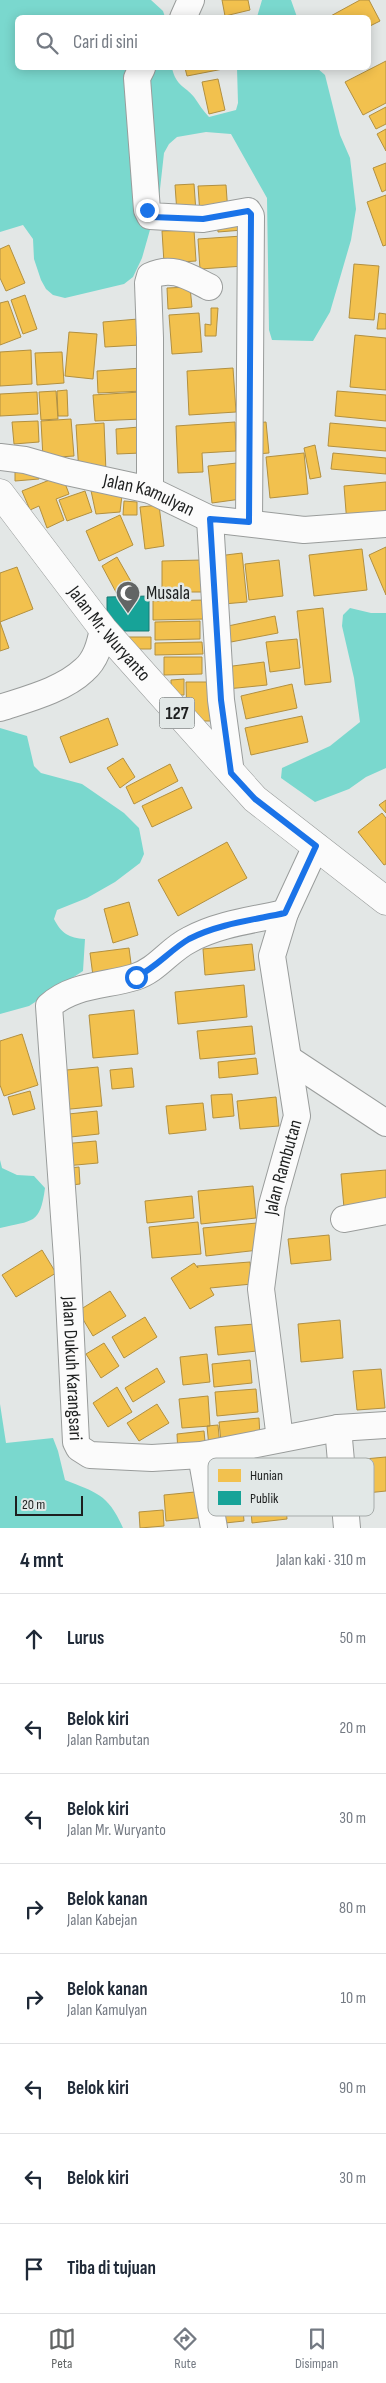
<!DOCTYPE html>
<html lang="id">
<meta charset="utf-8">
<style>
body{margin:0;font-family:"Sofia Sans Condensed",sans-serif;background:#f6f6f7;color:#1f2937}
.scale{position:absolute;left:15px;bottom:12px;width:68px;box-sizing:border-box;padding-left:5px;border:2px solid #1d1f1f;border-top:0;font-size:14px;line-height:18px;white-space:nowrap;color:#1d1f1f;-webkit-text-stroke:4px #e2e8e7;paint-order:stroke}
.stop{position:absolute;width:15px;height:15px;margin:-11px;border:4px solid #1a73e8;border-radius:50%;background:#fff}
.stop.end{background:#1a73e8;border-color:#fff;box-shadow:0 1px 5px #0008}
.list{margin:0;padding:0;list-style:none}
h2{display:flex;justify-content:space-between;align-items:center;height:65px;margin:0;padding:0 20px;font-size:21px}
h2 small{font-size:16px;font-weight:400;color:#747a83}
.list li{display:grid;grid-template-columns:32px 1fr auto;gap:15px;align-items:center;box-sizing:border-box;height:90px;padding:0 20px;border-top:1px solid #e0e1e3}
.list b{display:block;font-size:19px;white-space:nowrap}
.list p{margin:0;font-size:16px;white-space:nowrap;color:#747a83}
.list em{font-size:16px;font-style:normal;color:#747a83}
.icon{flex:none;width:28px;height:28px;fill:none;stroke:currentColor;stroke-width:2;stroke-linecap:round;stroke-linejoin:round}
.map{position:relative;flex:none;width:386px;height:1528px;overflow:hidden}
.search{position:absolute;background:#fff;box-shadow:0 2px 12px #0003;left:15px;right:15px;top:15px;height:55px;display:flex;align-items:center;gap:12px;box-sizing:border-box;padding:0 18px;border-radius:8px;color:#747a83;font-size:19px}
.sheet{height:785px;background:#fff}
nav{display:flex;justify-content:space-around;align-items:center;box-sizing:border-box;height:70px;border-top:1px solid #e0e1e3;background:#fff;font-size:14px;color:#747a83}
nav a{display:grid;justify-items:center;gap:2px}
nav .on{color:#626565}
.map>svg:first-child{display:block}
</style>
<div class="map">
<svg width="386" height="1528" viewBox="0 0 386 1528">
<rect width="100%" height="100%" fill="#e3e7e6"/>
<path fill="#7ad8ce" d="M0,0h151l12,11 2,6 -147,1v50h154c4,18 13,18 22,29 5,7 9,14 15,20l27,-7 2,-7 -1,-35h80l8,7 15,60 10,23 6,51 -5,31 -21,72 -17,29 -41,-1 -3,-10 -2,-132 -36,-64 -25,-2 -29,5 -8,7 -5,9 -5,45 -17,60 -9,19 -9,7 -59,14 -12,-3 -7,-6 -5,-9 -7,-21 -1,-20 -10,-14 -23,7z
M262,0h29l6,17h-40z
M350,608l21,5h15v155l-20,9 -17,12 -34,13 -34,-24 1,-10 48,-22 30,-24 -6,-44 -12,-52 1,-11z
M0,728l27,8 7,30 7,7 41,11 42,29 15,15 5,26 -4,9 -25,19 -28,16 -30,12 -3,9c7,14 15,19 31,20l-2,32 -54,35 -29,8z
M0,1160l2,8 15,7 17,1 11,12c-5,37 -12,32 -45,40z
M0,1404l6,39 47,-5 5,13 7,29c32,13 43,14 58,48h-123z"/>
<path fill="#f2c14e" stroke="#b29040" d="M222,0h26l2,10 -25,6z
M360,0h9l11,21 -12,6v-9h-41z
M386,61v42l-23,12 -18,-33z
M185,68h38v1l-36,7z
M218,79l7,31 -16,4 -7,-32z
M386,107v17l-10,5 -7,-13z
M386,129v22l-9,-17z
M386,163v27l-4,2 -9,-24z
M194,184l2,28 -19,1 -2,-28z
M226,185l2,28 -28,2 -2,-29z
M386,195v50l-3,1 -16,-44z
M242,219l1,11 -25,2 -1,-12z
M194,230l2,31 -32,2 -2,-32z
M242,236l2,30 -44,3 -2,-30z
M9,245l16,38 -19,8 -6,-13v-29z
M354,264l25,2 -5,54 -25,-2z
M190,287l2,20 -24,2 -1,-21z
M25,295l12,34 -14,5 -12,-34z
M8,301l13,36 -21,8v-42z
M211,308h7l-2,28h-11v-12l6,1z
M199,313l3,39 -30,2 -3,-39z
M379,313l7,1v15h-9z
M138,319l2,26 -35,2 -2,-25z
M69,332l28,2 -4,45 -28,-3z
M355,335l31,3v52l-36,-3z
M31,350l1,34 -32,2v-34z
M62,352l2,31 -27,2 -2,-32z
M142,368l1,23 -45,2 -1,-22z
M233,368l3,44 -47,3 -2,-44z
M67,390l1,26h-10l-1,-25z
M56,391l2,28 -17,1 -2,-28z
M337,391l49,4v26l-51,-5z
M37,392l1,22 -38,2v-22z
M140,392l2,27 -47,2 -2,-26z
M71,419l3,37 -31,2 -2,-37z
M38,421l1,21 -25,2 -2,-22z
M235,422l1,29 -34,2 1,19 -25,1 -2,-47z
M266,422l3,31 -12,1 -3,-31z
M104,423l2,49 -27,2 -3,-49z
M330,423l56,5v23l-58,-5z
M139,427l2,26 -24,1 -1,-25z
M315,445l6,32 -11,2 -6,-31z
M304,453l4,41 -38,4 -4,-41z
M333,453l53,5v16l-55,-5z
M237,463l4,36 -29,4 -4,-37z
M38,467l1,12 -24,2v-13z
M62,475l7,19 -13,5 8,21 -17,8 -8,-22 -9,4 -8,-19z
M386,482v39l-39,3 -3,-38z
M90,486l32,9 -2,17 -24,2z
M85,491l7,21 -25,9 -8,-21z
M124,501l13,1v13h-14z
M159,505l5,41 -19,3 -5,-42z
M120,515l13,30 -34,16 -13,-30z
M386,547v48l-17,-40z
M362,549l5,41 -53,6 -5,-41z
M242,553l5,49 -24,2 -5,-48z
M117,557l16,28 -16,9 -15,-28z
M202,560v32h-40v-31z
M279,560l4,36 -34,4 -4,-36z
M17,567l16,42 -33,13v-49z
M205,600v19l-52,1v-19z
M323,608l8,74 -26,3 -8,-74z
M275,616l3,17 -47,9 -3,-16z
M200,621v18l-45,1v-18z
M0,622l9,26 -9,3z
M123,637h28v12h-27z
M297,639l3,29 -30,4 -4,-30z
M202,642l1,12 -48,1v-12z
M164,657h38v17l-38,1z
M264,662l3,23 -40,4 -2,-22z
M184,679v16h-13v-15z
M186,682h25v39h-24z
M292,684l5,24 -51,11 -5,-23z
M302,716l6,26 -57,13 -6,-27z
M108,718l10,27 -48,18 -10,-26z
M123,758l12,19 -15,11 -13,-20z
M170,764l8,17 -44,23 -8,-17z
M182,787l10,21 -40,19 -10,-21z
M386,800v13l-7,-8z
M382,813l4,5v46l-2,1 -26,-33z
M227,842l20,36 -69,38 -20,-36z
M129,902l9,33 -25,8 -9,-34z
M252,944l3,26 -50,5 -2,-26z
M129,948l3,23 -39,5 -3,-23z
M244,985l3,32 -69,7 -3,-32z
M134,1010l4,44 -45,4 -4,-43z
M252,1026l3,28 -55,5 -3,-28z
M22,1034l16,51 -34,11 -4,-11v-44z
M256,1058l2,16 -39,4 -1,-16z
M98,1067l4,39 -42,4 -4,-39z
M132,1068l2,19 -22,2 -2,-19z
M30,1091l5,18 -22,6 -5,-18z
M232,1094l2,22 -21,2 -2,-23z
M276,1097l3,29 -39,3 -3,-28z
M203,1103l3,27 -37,4 -3,-28z
M97,1111l2,23 -38,4 -2,-23z
M96,1141l2,22 -33,3 -3,-22z
M79,1167l1,17 -17,2 -2,-17z
M386,1170v34l-42,4 -3,-34z
M253,1186l3,32 -55,6 -3,-33z
M192,1196l2,22 -47,5 -2,-22z
M198,1222l3,32 -49,4 -3,-31z
M257,1223l2,27 -53,6 -3,-28z
M329,1235l2,25 -40,4 -3,-25z
M42,1250l14,23 -40,24 -14,-22z
M250,1262l2,22 -42,4 4,7 -24,14 -19,-31 23,-15 4,5 -1,-2z
M110,1291l16,25 -33,20 -15,-25z
M145,1317l12,20 -33,21 -12,-21z
M340,1320l3,38 -42,4 -3,-38z
M255,1324l2,27 -39,4 -3,-28z
M104,1343l15,23 -18,12 -15,-24z
M207,1354l3,28 -27,3 -3,-28z
M250,1360l2,23 -38,4 -2,-23z
M157,1368l8,14 -32,20 -8,-14z
M381,1369l4,39 -28,2 -4,-39z
M117,1387l15,25 -24,15 -15,-24z
M256,1389l2,23 -41,4 -2,-24z
M208,1396l2,30 -28,2 -3,-29z
M157,1404l12,19 -30,18 -12,-18z
M259,1418l1,19 -39,4 -2,-19z
M218,1425l2,21 -11,1 -2,-21z
M204,1431l2,21 -28,2 -1,-20z
M386,1457v34l-29,3 -4,-34z
M240,1474l4,47 -28,3 -4,-47z
M284,1481l3,38 -35,4 -3,-38z
M205,1491l2,26 -41,4 -2,-26z
M163,1510l1,16 -24,2 -1,-16z"/>
<path fill="#17a398" stroke="#197b74" d="M149,596v35h-42v-34z"/>
<g fill="none" stroke-linecap="round" stroke-linejoin="round">
<defs>
<g id="minor">
<path d="M183,18l8,-18"/>
<path d="M142,68l-5,10 10,132 3,6 53,3 45,-8 3,5 -2,306"/>
<path id="s1" d="M0,457l25,3 42,12 83,18 60,29 94,11 82,-6"/>
<path d="M150,490v-152l-2,-55 2,-7c22,-11 39,1 59,11"/>
<path d="M210,519l11,181 10,73"/>
<path d="M0,708c27,-9 63,-18 84,-38 12,-10 16,-26 19,-41"/>
<path id="s2" d="M285,913c-32,7 -67,11 -96,27 -20,10 -32,30 -54,37 -29,9 -61,7 -86,29l18,252 9,184 3,6 11,7 62,3 49,-3 137,-27 48,-3"/>
<path d="M289,1059l97,64"/>
<path d="M344,1219l42,-8"/>
<path d="M338,1428l9,100"/>
<path id="s3" d="M280,1439l-19,-150 11,-84 25,-89 -25,-160 13,-43 31,-67"/>
<path d="M201,1455l13,73"/>
</g>
<g id="primary">
<path id="s4" d="M0,493l103,136 152,170 131,102"/>
</g>
</defs>
<use href="#minor" stroke="#999c9b" stroke-width="28"/>
<use href="#primary" stroke="#999c9b" stroke-width="29"/>
<use href="#minor" stroke="#fbfbfb" stroke-width="26"/>
<use href="#primary" stroke="#fbfbfb" stroke-width="28"/>
</g>
<g fill="none" stroke-linecap="round" stroke-linejoin="round">
<path stroke="#1a73e8" stroke-width="6" d="M136,977c20,-9 34,-27 53,-38 29,-15 64,-19 96,-26l31,-67 -61,-47 -24,-26 -10,-73 -11,-181 39,3 2,-308 -3,-3 -45,8 -51,-2 -5,-7"/>
</g>
<defs>
<symbol id="mosque-pin" viewBox="-11 -11 22 30"><path d="M0 17L-7.5 6A9.5 9.5 0 1 1 7.5 6Z" fill="#626565" stroke="#e2e8e7"/><path d="M3.5-4.9A6 6 0 1 0 3.5 4.9A5 5 0 1 1 3.5-4.9Z" fill="#fff"/></symbol>
</defs>
<g fill-rule="evenodd">
<use href="#mosque-pin" x="114" y="579" width="28" height="38"/>
</g>
<g text-anchor="middle" dominant-baseline="central" stroke-width="5" stroke-linejoin="round" paint-order="stroke">
<rect fill="#e2e8e7" stroke="#585b5b" stroke-width="1" x="159.5" y="697.5" width="35" height="31" rx="4"/>
<g font-size="18" font-weight="bold" fill="#1d1f1f">
<text x="177" y="713">127</text>
</g>
<g font-size="19" fill="#1d1f1f" stroke="#e2e8e7">
<text stroke="none"><textPath href="#s1" startOffset="154">Jalan Kamulyan</textPath></text>
<text stroke="none"><textPath href="#s4" startOffset="178">Jalan Mr. Wuryanto</textPath></text>
<text stroke="none"><textPath href="#s3" startOffset="275">Jalan Rambutan</textPath></text>
<text stroke="none"><textPath href="#s2" startOffset="621">Jalan Dukuh Karangsari</textPath></text>
</g>
<g font-size="19" fill="#1d1f1f" stroke="#e2e8e7" text-anchor="start">
<text x="146" y="593">Musala</text>
</g>
</g>
<rect x="208" y="1458" width="166" height="58" rx="8" fill="#e2e8e7" stroke="#a7acab" stroke-width="1"/>
<rect x="218" y="1469" width="23" height="13" fill="#f2c14e"/>
<rect x="218" y="1491" width="23" height="14" fill="#17a398"/>
<g font-size="14" fill="#1d1f1f">
<text x="250" y="1480">Hunian</text>
<text x="250" y="1503">Publik</text>
</g>
</svg>
<div class="scale">20 m</div>
<div class="stop" style="left:136px;top:977px"></div>
<div class="stop end" style="left:147px;top:210px"></div>
<div class="search"><svg class="icon" aria-label="search" viewBox="0 0 24 24"><circle cx="10" cy="10" r="6"/><path d="M15 15l6 6"/></svg>Cari di sini</div>
</div>
<section class="sheet">
<h2>4 mnt<small>Jalan kaki · 310 m</small></h2>
<ul class="list">
<li><svg class="icon" aria-label="ahead" viewBox="0 0 24 24"><path d="M12 20V5M6 11l6-6 6 6"/></svg><div><b>Lurus</b></div><em>50 m</em></li>
<li><svg class="icon" aria-label="left" viewBox="0 0 24 24"><path d="M17 20v-9H6M10 6l-5 5 5 5"/></svg><div><b>Belok kiri</b><p>Jalan Rambutan</p></div><em>20 m</em></li>
<li><svg class="icon" aria-label="left" viewBox="0 0 24 24"><path d="M17 20v-9H6M10 6l-5 5 5 5"/></svg><div><b>Belok kiri</b><p>Jalan Mr. Wuryanto</p></div><em>30 m</em></li>
<li><svg class="icon" aria-label="right" viewBox="0 0 24 24"><path d="M7 20v-9h11M14 6l5 5-5 5"/></svg><div><b>Belok kanan</b><p>Jalan Kabejan</p></div><em>80 m</em></li>
<li><svg class="icon" aria-label="right" viewBox="0 0 24 24"><path d="M7 20v-9h11M14 6l5 5-5 5"/></svg><div><b>Belok kanan</b><p>Jalan Kamulyan</p></div><em>10 m</em></li>
<li><svg class="icon" aria-label="left" viewBox="0 0 24 24"><path d="M17 20v-9H6M10 6l-5 5 5 5"/></svg><div><b>Belok kiri</b></div><em>90 m</em></li>
<li><svg class="icon" aria-label="left" viewBox="0 0 24 24"><path d="M17 20v-9H6M10 6l-5 5 5 5"/></svg><div><b>Belok kiri</b></div><em>30 m</em></li>
<li><svg class="icon" aria-label="arrive" viewBox="0 0 24 24"><path d="M6 21V4h12l-3 4 3 4H6"/></svg><div><b>Tiba di tujuan</b></div></li>
</ul>
</section>
<nav>
<a class="on"><svg class="icon" aria-label="map" viewBox="0 0 24 24"><path d="M3 6l6-2 6 2 6-2v14l-6 2-6-2-6 2zM9 4v14M15 6v14"/></svg>Peta</a>
<a><svg class="icon" aria-label="directions" viewBox="0 0 24 24"><path d="M12 3l9 9-9 9-9-9zM9 14v-3h6M13 9l2 2-2 2"/></svg>Rute</a>
<a><svg class="icon" aria-label="saved" viewBox="0 0 24 24"><path d="M7 4h10v16l-5-4-5 4z"/></svg>Disimpan</a>
</nav>
